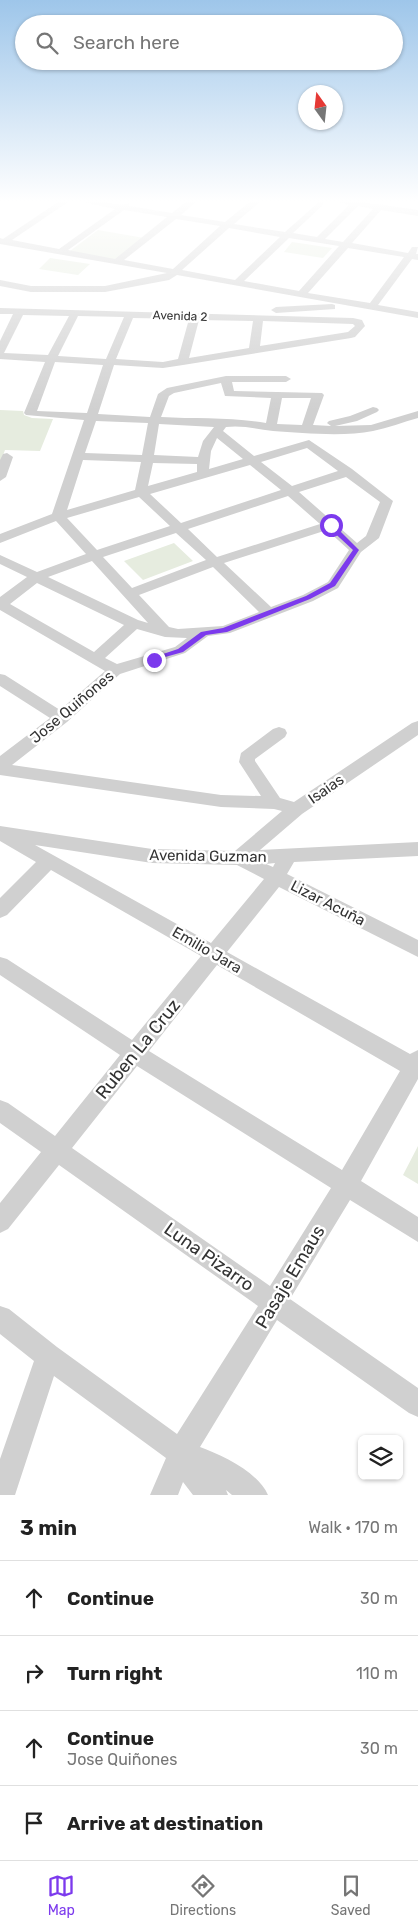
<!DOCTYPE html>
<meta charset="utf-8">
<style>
body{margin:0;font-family:Rubik,sans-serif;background:#f2f2f2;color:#222}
.controls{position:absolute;right:15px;bottom:15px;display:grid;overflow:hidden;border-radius:8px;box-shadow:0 1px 4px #0004}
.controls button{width:45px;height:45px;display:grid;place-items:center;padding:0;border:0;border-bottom:1px solid #e0e0e0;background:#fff;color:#222;font:25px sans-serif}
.compass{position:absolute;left:298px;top:85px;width:45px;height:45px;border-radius:50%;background:#fff;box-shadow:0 1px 4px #0004;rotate:345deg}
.stop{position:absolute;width:15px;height:15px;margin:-11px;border:4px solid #7c3aed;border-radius:50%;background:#fff}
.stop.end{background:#7c3aed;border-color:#fff;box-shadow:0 1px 5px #0008}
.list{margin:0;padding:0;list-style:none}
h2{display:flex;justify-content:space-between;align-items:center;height:65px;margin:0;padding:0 20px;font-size:21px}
h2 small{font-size:16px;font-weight:400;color:#767676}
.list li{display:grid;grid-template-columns:32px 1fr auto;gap:15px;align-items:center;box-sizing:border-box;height:75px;padding:0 20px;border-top:1px solid #e0e0e0}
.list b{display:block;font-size:19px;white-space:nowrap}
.list p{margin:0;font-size:16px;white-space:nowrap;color:#767676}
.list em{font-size:16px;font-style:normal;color:#767676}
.icon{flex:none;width:28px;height:28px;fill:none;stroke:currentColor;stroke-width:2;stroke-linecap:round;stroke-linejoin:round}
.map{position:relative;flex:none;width:418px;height:1495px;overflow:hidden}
.search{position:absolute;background:#fff;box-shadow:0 1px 4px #0004;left:15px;right:15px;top:15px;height:55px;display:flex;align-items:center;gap:12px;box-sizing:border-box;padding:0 18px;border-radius:28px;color:#767676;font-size:19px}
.sheet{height:365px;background:#fff}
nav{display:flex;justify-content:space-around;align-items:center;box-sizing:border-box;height:70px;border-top:1px solid #e0e0e0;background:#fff;font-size:14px;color:#767676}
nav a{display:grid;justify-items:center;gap:2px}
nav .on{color:#7c3aed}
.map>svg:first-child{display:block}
</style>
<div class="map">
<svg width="418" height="1495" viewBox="0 0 418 1495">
<rect width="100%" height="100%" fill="#fff"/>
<path fill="#e6ecdf" d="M98,230l46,8 -28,22 -46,-9z
M292,242l40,6 -9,10 -39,-6z
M50,258l40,6 -12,11 -39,-6z
M0,410l23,1 1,4 8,3 21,1 -13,32 -35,-1 -5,13z
M174,543l19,18 -50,19 -19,-19z
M418,1146v38l-15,-9z"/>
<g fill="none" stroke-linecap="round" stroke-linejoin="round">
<path fill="#d0d0d0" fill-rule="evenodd" d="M61,200h10l-59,40 47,9 56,-40 -41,-9h21l26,5 8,-2v3l43,7 16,-13h10l-17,15 44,7 27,-22h10l-28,24 51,8 35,-31h3v4l-30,28 24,4 32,-32 -19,-5h33l-1,2 56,8v6l-37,-6 -29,33 56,10 4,-6h6l-2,7h2v6l-6,-1 -34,46 40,7v6l-241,-43 -8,5 -64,12h-74l-31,-6v-6l31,6h74l62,-13 -167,-29v-6l3,1zM358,206l15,3 -30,33 -18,-3zM124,210l43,7 -52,42 -47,-9zM176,219l44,7 -47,43 -49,-9zM229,228l51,9 -45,43 -53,-10zM289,238l50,8 -40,45 -55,-10zM348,248l56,9 -34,46 -62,-10z
M332,304l3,1v4l-59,4 -5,-3 5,-3z
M0,308l353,10 9,2 3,6 -10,11 -4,1 -168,27 -20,3 -49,-3 -16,49 52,3 8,-23 9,-6 59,-12h60l5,3 -5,3h-54l2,9 88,2 2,2 -11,30 18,1 -4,-3 2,-2 21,-5 23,-9 4,1 2,2 -2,2 -20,9 -22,5 36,-1 47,-14v7c-15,4 -30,10 -45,13 -30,6 -70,2 -100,0 -16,-2 -31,-6 -47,-4l-3,4 31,25 55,-16 43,29 41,32 -14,37 -18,14 -23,36 -25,13 -83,32 -22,3 -23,17 -65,21 -53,48 -55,43 209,30 40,1 -22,-34 2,-9 32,-24 6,-2 6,2 2,4 -2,4 -30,22v2l25,37 14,4 118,-79 6,-2v14l-116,79 -42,36 158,-8v14l-124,6 -7,12 131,66v17l-139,-70 -52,65 183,102 8,-4v29l-57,102 57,36v25l-68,-42 -60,99 128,89v29l-9,-4 -132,-93 -77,127c22,8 58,25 68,48h-36l-6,-5 2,5h-35l-10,-13 -5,13h-28l16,-37 -112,-82 -39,119h-15v-36l34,-98 -34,-27v-28l9,3 48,38 120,87 81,-128 -199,-141 -51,64 -8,4v-30l41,-51 -41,-29v-23l8,3 47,33 65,-81 -120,-80v-18l7,2 125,81 69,-84 -150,-86 -44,45 -7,3v-20l36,-36 -36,-21v-15l152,23 83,2 47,-40 -8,-2 -53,-2 -221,-32v-19l50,-38 -50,-32v-12l5,1 55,35 45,-39 -105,-61v-13l27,-20 -27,-13v-9l37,17 49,-18 -30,-33 -56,22v-9l52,-20 32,-94 -58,-5 -2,-2 21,-51 -45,-3v-18l13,-27h-13zM23,315l46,1 -21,39 -44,-2zM78,316l46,1 -18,42 -48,-3zM133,318l56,1 -11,40 -15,3 -47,-3zM199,320l54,1 -4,27 -60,10zM263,321l90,3 2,2 -7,6 -88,14zM55,362l48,3 -16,48 -50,-2zM221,383l4,13 46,2 -5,25c-34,-6 -70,-4 -105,-6l8,-21 5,-3zM282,398h29l-9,27 -25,-1zM96,421l52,2 -6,32 -57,-2zM159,424l55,3 -11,14 -5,16 -44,-2zM217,438l26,21 -34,10 2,-18zM307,448l31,23 -46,15 -31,-24zM83,460l58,2 -6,28 -68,20zM153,463l44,1v8l-49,14zM250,465l31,25 -100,33 -31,-29zM346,477l34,25 -14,34 -9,7 -58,-51zM288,496l32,28 -103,33 -29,-28zM139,497l31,29 -73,24 -30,-32zM327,530l22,20 -21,32 -25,13 -32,12 -47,-44zM176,533l30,27 -74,28 -29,-31zM92,561l56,62 -10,-3 -90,-43zM213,567l46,45 -36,14 -45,3 -9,-2 -30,-32zM37,583l87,42 -30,27 -84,-48zM137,629l28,8 22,1 -12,9 -58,17 -12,-6zM35,845l117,18 85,2 27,14 -53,64zM275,863l-2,4 -7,-3zM217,965l183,106 -58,99 -193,-119zM137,1066l194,122 -61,98 -198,-138z
M7,453l6,4 -7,20 -6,4v-21l3,-6z"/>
</g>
<linearGradient id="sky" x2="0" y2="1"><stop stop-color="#9ec6ea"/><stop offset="0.49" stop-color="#fff"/><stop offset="1" stop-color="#fff" stop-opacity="0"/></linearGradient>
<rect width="418" height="410" fill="url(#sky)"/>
<path fill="#7c3aed" d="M328,524h5l26,26 -24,36 -25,13 -83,33 -21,3 -23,17 -32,9v-3l27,-9 23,-17 22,-4 83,-32 24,-13 23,-33 -25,-23z"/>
<g text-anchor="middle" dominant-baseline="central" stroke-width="5" stroke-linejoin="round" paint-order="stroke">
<g font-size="12" fill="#333" stroke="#fff">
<text transform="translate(180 316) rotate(2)">Avenida 2</text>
</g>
<g font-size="15" fill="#333" stroke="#fff">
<text transform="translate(72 707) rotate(-40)">Jose Quiñones</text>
<text transform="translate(326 789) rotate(-35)">Isaias</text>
<text transform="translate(208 856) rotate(1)">Avenida Guzman</text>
<text transform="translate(328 903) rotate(27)">Lizar Acuña</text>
<text transform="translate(207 950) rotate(30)">Emilio Jara</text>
</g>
<g font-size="18" fill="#333" stroke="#fff">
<text transform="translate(138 1049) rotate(-51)">Ruben La Cruz</text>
<text transform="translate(209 1257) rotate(35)">Luna Pizarro</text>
<text transform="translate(290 1277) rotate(-59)">Pasaje Emaus</text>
</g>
</g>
</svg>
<div class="controls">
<button><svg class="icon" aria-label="layers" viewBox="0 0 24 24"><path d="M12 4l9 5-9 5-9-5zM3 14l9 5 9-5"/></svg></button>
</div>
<svg class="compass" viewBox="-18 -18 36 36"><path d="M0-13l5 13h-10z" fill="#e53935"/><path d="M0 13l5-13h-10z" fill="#767676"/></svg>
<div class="stop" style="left:331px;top:525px"></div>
<div class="stop end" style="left:154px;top:660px"></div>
<div class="search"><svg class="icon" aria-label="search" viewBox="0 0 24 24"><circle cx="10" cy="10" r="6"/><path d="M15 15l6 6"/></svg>Search here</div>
</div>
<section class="sheet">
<h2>3 min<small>Walk · 170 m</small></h2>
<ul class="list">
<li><svg class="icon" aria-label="ahead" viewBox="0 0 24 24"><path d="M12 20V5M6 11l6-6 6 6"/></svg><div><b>Continue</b></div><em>30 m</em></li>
<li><svg class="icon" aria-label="right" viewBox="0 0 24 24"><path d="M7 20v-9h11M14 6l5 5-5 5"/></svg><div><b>Turn right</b></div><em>110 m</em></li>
<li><svg class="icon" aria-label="ahead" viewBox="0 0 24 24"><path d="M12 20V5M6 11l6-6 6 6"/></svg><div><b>Continue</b><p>Jose Quiñones</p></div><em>30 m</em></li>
<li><svg class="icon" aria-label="arrive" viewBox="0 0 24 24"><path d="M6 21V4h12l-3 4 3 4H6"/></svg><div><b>Arrive at destination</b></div></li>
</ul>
</section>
<nav>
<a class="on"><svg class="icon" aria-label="map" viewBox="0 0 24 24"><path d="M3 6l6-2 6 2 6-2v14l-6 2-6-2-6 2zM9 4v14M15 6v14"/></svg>Map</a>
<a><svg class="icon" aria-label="directions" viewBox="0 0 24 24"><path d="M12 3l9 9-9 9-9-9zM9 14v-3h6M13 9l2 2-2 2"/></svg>Directions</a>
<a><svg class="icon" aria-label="saved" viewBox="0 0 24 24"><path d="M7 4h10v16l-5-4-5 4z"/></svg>Saved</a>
</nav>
